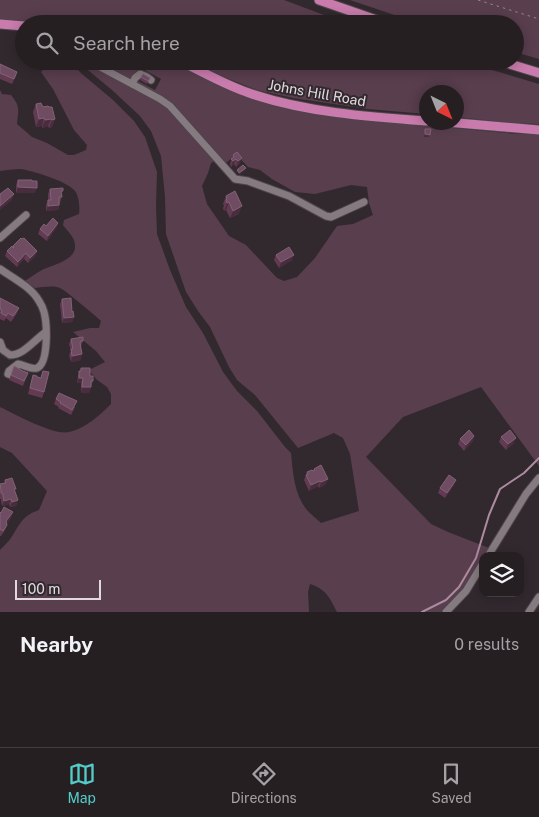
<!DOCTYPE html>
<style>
body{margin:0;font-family:"Public Sans",sans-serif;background:#2e272a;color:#f1f3f6}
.controls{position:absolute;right:15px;bottom:15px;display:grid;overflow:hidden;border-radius:10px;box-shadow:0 2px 12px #0003}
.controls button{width:45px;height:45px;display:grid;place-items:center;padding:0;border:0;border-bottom:1px solid #423d40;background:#261f22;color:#f1f3f6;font:25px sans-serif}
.compass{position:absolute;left:419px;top:85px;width:45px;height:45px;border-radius:50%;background:#261f22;box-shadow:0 2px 12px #0003;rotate:137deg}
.scale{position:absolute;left:15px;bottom:12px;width:86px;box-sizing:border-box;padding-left:5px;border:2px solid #e0dade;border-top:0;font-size:14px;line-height:18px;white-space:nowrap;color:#e0dade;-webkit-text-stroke:4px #32292e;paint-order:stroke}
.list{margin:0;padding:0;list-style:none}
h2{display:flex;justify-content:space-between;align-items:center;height:65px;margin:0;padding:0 20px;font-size:21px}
h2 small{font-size:16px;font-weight:400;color:#a4a2a5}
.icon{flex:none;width:28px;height:28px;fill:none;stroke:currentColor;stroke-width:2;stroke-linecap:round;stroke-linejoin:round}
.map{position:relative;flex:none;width:539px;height:612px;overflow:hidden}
.search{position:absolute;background:#261f22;box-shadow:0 2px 12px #0003;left:15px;right:15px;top:15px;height:55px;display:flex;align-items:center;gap:12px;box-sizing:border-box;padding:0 18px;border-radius:28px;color:#a4a2a5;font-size:19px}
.sheet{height:135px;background:#261f22}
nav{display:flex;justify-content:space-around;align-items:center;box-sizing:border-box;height:70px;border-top:1px solid #423d40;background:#261f22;font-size:14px;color:#a4a2a5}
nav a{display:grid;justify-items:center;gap:2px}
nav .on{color:#53cdca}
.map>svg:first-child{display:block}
</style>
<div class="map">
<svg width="539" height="612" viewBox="0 0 539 612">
<rect width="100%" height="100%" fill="#32292e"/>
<path fill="#593e4e" d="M0,0h284l64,24h-312l-36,-5z
M350,0h189v59l-24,-7v-28h-94z
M50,61h19l13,13 31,26 21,21 11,16 12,35 -1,34 1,28 13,36 16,37 17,26 20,39 14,19 20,20 28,36 6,6c2,20 3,40 15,56 4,5 10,9 15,14l38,-12 -9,-57 -7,-16 -9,-5 -36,15 -43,-53 -18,-15 -8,-13 -19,-40 -12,-16 -12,-19 -20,-58 -1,-37 -4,-41 -10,-25 -11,-15 -28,-26 -35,-29h7l78,41 54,58 -5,3 -3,10 -6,13 5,18 22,32 17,9 31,33 7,3 13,-4 18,-19 22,-32 16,-2 20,-9 -4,-12 -2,-16 -16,-2 -36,9 -20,-2 -23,-13 -12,-9 -12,-3 -12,-13 -10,9 -8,-6 -44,-51 -38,-22 2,-3 17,9 6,-11 -22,-12 -6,11 -3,3 -36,-20h77l57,29 30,10 140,23 119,11 22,-1v333l-58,-79 -78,30 -37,40 65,67 17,8 41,16 -5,8h-1v2l-21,33 -21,21h-104c-7,-14 -11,-23 -27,-28l-2,8 1,20h-309v-62c4,-4 8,-8 11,-12 9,-14 11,-22 28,-28l8,-19 -35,-38 -12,-6v-40c15,7 54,29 69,25 17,-4 30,-16 42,-28v-10l-4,-7 -11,-8 -7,-9 16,-8 -9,-11 -23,-19 17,-4h9l2,-7c-5,-5 -36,-31 -41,-33 -7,-3 -18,-1 -25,0l-10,-7c6,-4 11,-8 17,-11 10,-5 35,-10 33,-25 0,-8 -8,-14 -12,-20l1,-5 15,-6c1,-6 0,-18 -4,-23 -6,-9 -44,-21 -55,-22 -7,0 -13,1 -20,2v-81l2,4 9,1c10,12 7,15 6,29l15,13 15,6 21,12h6l12,-5 1,-5 -13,-15 -21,-41 -12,-17z
M190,61h272l77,23v40l-26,-1 -56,-6 -1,-25h-30v22l-58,-5 -75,-11 -36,-8 -46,-18z"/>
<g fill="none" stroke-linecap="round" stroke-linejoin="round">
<path stroke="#ad8ba0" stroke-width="2" d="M422,612l24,-12 13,-13 17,-29 13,-43 11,-26 24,-16 15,-15"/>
<defs>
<path id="minor" d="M89,61l71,38 10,7 65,73 13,2 41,15 37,20 5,1 33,-15
M132,84l3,-6 5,-4 7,3 4,3
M0,238l26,-23
M0,269c13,9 31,18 39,32 2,3 4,7 5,11 3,11 5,51 -7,56 -6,2 -13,-3 -19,-4l-9,7 -1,3 3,1
M0,342l3,8 7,5c14,0 24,-15 36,-23
M488,556l38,-62 13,-16
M446,612l20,-21 17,-28
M529,612l10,-15"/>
<path id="major" d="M319,0l69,24
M0,24l24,2
M180,61c23,11 45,24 69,32 55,19 120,24 177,28
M500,61l39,12
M446,122l93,8"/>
</defs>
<use href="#minor" stroke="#4d464b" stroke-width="9"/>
<use href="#major" stroke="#4d464b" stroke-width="11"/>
<path stroke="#90898d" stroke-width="1" stroke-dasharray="2.5 4" stroke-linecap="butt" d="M478,0l61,19"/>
<use href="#minor" stroke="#857a80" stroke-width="7"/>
<use href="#major" stroke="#c87bac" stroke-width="9"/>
</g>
<path fill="#623b53" d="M0,64l17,8 -5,12 -12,-5z
M141,77l9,1 -3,6 -7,-4z
M36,104l7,3 12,12 -3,8 -3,1 -1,-2 -6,2v-2l-6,1 -3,-15z
M233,155l7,8 -4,4 -2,-3 -3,3 -1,-3z
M18,180l14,1 3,12h-19v-8z
M50,189l12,7 -4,14 -12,1v-6l2,-5v-6z
M226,196l13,18 -9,4 -4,-8 -2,1 -1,-3 1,-2 -1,-2z
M58,223l-2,5 -9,13 -9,-7 2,-5 6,-3z
M13,246l24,5 -2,5 -7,7 -4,-4 -7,8 -12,-11 2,-5z
M276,255l16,5 -13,8 -5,-8z
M0,298l19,10 -2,5 -6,9 -5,-4 -2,3 -4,-2z
M62,299l10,13 2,5 -2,5 -10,1 -2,-19z
M71,339l12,2 -2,5v14l-10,2 -2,-7 2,-4 -2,-7z
M14,366l6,4 8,3 -5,13 -14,-6z
M81,368l9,8 3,5 -4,12h-8v-10h-4l1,-7z
M43,371l1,21 -2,6 -14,-4 5,-19 4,2 4,1z
M56,399l19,8 -4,8 -13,-7 1,-1 -5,-3z
M474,436l-1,5 -9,10 -6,-7 2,-5z
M501,437l13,6 -8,7 -7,-8z
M314,469l12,15 -7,4 -1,-2 -9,5 -5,-11 3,-8 6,-1z
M5,480l10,11 3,9 -2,6 -6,1 -1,-3 -7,2 -1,-5v-2h-1v-15l4,-1z
M454,485l-9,13 -7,-5 2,-5z
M0,512l11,6 -4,5v2l-2,5 -4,6h-1z"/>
<path fill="#492d3e" d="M44,118l-2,8 -6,1 3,-8z
M51,119l-3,7 -6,2 3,-8z
M55,119l-3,8 -3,1 3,-8z
M425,134l5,1 -1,2h-5z
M242,158l-2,5 -4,4 2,-6z
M236,159l-2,5 -3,3 2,-6z
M246,168l-1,2 -6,5v-2z
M18,187l19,1 -2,5h-19z
M14,194l-2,6 -12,10v-4z
M229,202l-3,8 -2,1 3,-8z
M59,205l-1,5 -12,1 2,-5z
M242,206l-3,8 -9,4 3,-7z
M58,223l-2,5 -9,13 1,-5z
M37,251l-2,5 -7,7 2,-5z
M26,253l-2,6 -7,8 1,-5z
M294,255l-2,5 -13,8 2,-6z
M74,317l-2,5 -10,1 2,-5z
M82,354l-1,6 -10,2 1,-6z
M79,378h4l-2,5h-4z
M82,387h9l-2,6h-8z
M474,436l-1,5 -9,10 2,-6z
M516,438l-2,5 -8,7 2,-6z
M328,479l-2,5 -7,4 2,-6z
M456,480l-2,5 -9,13 2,-5z
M320,481l-2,5 -9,5 2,-6z
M11,499l-2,5 -7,2 2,-5z
M18,500l-2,6 -6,1 2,-5z
M13,512l-2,6 -7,9 2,-6z"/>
<path fill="#6f4c62" stroke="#816276" d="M0,64l17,8 -3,7 -14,-6z
M143,74l7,4 -2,3 -7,-4z
M41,103l2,4 5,-1 1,1h3l3,12 -3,1 -1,-1 -6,1 -1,-2 -5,1 -3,-15z
M425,129h6l-1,6 -5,-1z
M237,152l5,6 -4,3 -2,-2 -3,2 -2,-2 3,-2 -1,-2z
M243,165l3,3 -7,5 -2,-3z
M18,180h14v1h5v7l-19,-1z
M8,188l6,6 -14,12v-12z
M63,188v3h-2l1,6h-3v8l-11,1v-6h3l-1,-11z
M235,191l7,15 -9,5 -4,-9 -2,1 -1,-3 1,-1 -1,-3z
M53,218l5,5 -10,13 -8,-7 4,-5 2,2z
M21,238l1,1 2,-1 13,13 -7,7 -4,-5 -8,9 -11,-11 5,-5 1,2 1,-1 -1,-1z
M289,247l5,8 -13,7 -5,-7z
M0,298l19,10 -6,8 -5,-3 -2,3 -5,-3 1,-3 -2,-1z
M71,298l1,14 1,-1 1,6 -10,1 -2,-19z
M83,337v4h-2l-1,2 2,11 -10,2 -1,-7h2l-2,-10z
M14,366l6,3v1l8,3 -4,8 -13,-6z
M81,368h9v8h3v5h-2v6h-9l1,-9h-4v-7h2z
M43,371l6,1 -5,20 -14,-4 3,-13 4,1v1l4,1z
M59,393l18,8 -5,9 -12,-7 1,-1 -5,-3z
M469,430l5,6 -8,9 -6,-6z
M510,430l6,8 -8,6 -7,-7z
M321,465l7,14 -7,3 -1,-1 -9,4 -5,-10 2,-1 -1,-2 5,-2 1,1 2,-1 -1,-1z
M449,475l7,5 -9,13 -7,-5z
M12,478l4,11h-2l4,11 -6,2 -1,-3 -7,2 -1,-5v-2l-2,-1v-3l-1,-6 6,-1 -1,-3z
M4,507l9,5 -7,9 1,4 -4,6 -3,-2v-17l1,1z"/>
<g text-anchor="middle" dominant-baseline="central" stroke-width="4" stroke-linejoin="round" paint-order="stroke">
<g font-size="14" fill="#e0dade" stroke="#32292e">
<text transform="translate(317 93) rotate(10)">Johns Hill Road</text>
</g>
</g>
</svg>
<div class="controls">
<button><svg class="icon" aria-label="layers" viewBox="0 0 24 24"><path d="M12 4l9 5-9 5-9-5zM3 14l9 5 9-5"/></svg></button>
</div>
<svg class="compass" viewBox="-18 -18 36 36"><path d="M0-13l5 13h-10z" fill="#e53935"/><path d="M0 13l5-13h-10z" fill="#a4a2a5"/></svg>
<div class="scale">100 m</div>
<div class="search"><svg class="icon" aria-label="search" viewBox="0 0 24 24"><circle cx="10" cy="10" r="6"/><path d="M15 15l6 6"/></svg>Search here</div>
</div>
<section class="sheet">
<h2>Nearby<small>0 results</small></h2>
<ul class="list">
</ul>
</section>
<nav>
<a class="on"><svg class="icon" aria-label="map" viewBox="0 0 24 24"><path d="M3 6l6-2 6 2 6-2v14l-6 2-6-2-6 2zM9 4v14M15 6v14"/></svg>Map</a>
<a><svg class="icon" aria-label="directions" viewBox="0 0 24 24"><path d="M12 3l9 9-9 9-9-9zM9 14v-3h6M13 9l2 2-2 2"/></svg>Directions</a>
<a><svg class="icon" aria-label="saved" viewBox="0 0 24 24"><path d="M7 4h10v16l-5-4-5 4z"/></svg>Saved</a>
</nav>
